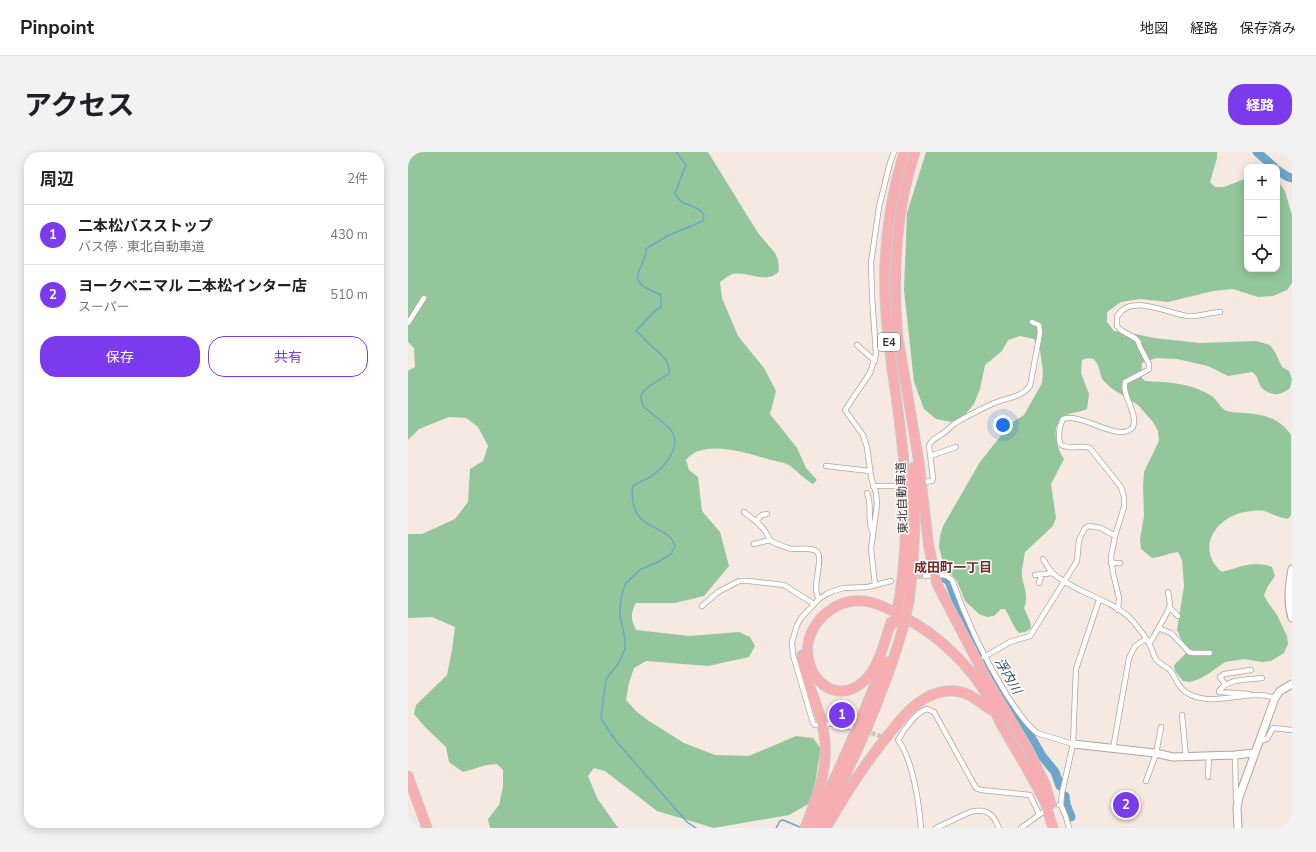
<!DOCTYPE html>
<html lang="ja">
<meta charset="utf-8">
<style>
body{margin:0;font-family:"Nunito Sans","Noto Sans JP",sans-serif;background:#f2f2f2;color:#202124}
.controls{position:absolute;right:12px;top:12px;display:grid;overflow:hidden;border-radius:8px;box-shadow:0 2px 10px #0003}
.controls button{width:36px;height:36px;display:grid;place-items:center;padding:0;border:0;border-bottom:1px solid #e0e0e0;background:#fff;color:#202124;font:20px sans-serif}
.you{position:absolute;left:595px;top:273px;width:14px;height:14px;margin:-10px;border:3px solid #fff;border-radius:50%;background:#1a73e8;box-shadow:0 0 0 6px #1a73e833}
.badge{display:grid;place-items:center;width:26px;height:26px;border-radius:50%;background:#7c3aed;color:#fff;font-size:13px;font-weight:700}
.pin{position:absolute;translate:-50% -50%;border:2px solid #fff;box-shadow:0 1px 4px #0006}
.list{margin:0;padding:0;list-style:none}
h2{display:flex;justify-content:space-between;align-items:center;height:52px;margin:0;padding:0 16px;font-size:17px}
h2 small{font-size:13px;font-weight:400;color:#757577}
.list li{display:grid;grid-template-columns:26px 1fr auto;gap:12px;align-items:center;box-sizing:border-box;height:60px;padding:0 16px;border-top:1px solid #e0e0e0}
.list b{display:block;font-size:15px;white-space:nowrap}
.list p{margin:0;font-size:13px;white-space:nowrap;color:#757577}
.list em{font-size:13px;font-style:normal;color:#757577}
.actions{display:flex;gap:8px;padding:12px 16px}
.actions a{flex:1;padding:9px 0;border:1px solid #7c3aed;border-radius:16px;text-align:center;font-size:14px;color:#7c3aed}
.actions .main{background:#7c3aed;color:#fff}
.icon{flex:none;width:22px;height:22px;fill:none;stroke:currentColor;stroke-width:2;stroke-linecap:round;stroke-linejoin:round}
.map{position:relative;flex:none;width:884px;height:676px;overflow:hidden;border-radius:16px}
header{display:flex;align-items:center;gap:24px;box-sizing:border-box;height:56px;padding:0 20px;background:#fff;border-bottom:1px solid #e0e0e0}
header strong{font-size:19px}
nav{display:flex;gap:22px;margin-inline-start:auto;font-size:14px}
.intro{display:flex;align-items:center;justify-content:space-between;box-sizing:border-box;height:96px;padding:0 24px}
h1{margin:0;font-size:28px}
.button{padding:10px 18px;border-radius:16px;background:#7c3aed;color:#fff;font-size:14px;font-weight:700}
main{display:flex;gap:24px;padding:0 24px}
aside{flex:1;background:#fff;border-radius:16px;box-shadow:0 2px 10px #0003}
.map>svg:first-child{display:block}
</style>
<header>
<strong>Pinpoint</strong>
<nav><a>地図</a><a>経路</a><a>保存済み</a></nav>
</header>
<div class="intro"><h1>アクセス</h1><a class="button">経路</a></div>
<main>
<aside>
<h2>周辺<small>2件</small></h2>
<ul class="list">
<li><span class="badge">1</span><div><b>二本松バスストップ</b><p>バス停 · 東北自動車道</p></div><em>430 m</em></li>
<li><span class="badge">2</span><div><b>ヨークベニマル 二本松インター店</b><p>スーパー</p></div><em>510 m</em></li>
</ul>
<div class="actions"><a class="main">保存</a><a>共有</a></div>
</aside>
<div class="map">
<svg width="884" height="676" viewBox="0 0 884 676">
<rect width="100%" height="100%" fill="#f5e9e1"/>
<path fill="#94c69b" d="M0,0h300l50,81 17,20 3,7 1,11c-12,14 -31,0 -46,3 -4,1 -9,5 -13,8l2,16 16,38 26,32 12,23 -6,23 27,34 9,20 11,12 -4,4c-9,-5 -16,-13 -24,-19 -6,-3 -15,-4 -21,-6 -21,-6 -66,-21 -82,1l3,10 9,7 4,34 18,21 9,34 -25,30 -29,7h-39c-6,11 -5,16 0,27l53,6 50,-4 11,5 5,9 -6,11 -41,9 -62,-5 -12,7 -5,15 -3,17 11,12 12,9 35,22 31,12 34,1 47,-20 17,2 8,11 -2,10 -7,43 -23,13 -75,13 -57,-17 -52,-40 -11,-3 -6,8 9,22 21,30h-128l-2,-9 11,-14 4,-18v-17l-6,-6c-12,0 -22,5 -34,8l-14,-10 -3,-15 -21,-20 -11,-13 2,-9 31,-30 5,-25 3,-23 -23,-10 -24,1v-84h14l33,-15 13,-17 2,-33 13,-8 5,-15 -10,-19 -12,-9 -17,-1 -30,12 -11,11v-69l7,-4 -1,-19 -6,-6z
M518,0h291v6l-7,24 5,5h9l23,-9v91h30v-86l3,1 5,7 7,24v68l-5,7 -14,6 -15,1 -25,-8 -20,2 -45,11 -28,-3 -19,3 -14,10v10l7,9 21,3 19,4 46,5 56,-2 14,4 5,7 7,15 7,4 3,8 -2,9c-3,2 -7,5 -11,6 -6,1 -17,-3 -19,-9 -3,-6 -2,-9 -8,-13l-24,4 -20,-10 -31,-7 -21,-1 -14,5 -1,14 4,4c23,1 48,2 68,16 4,3 7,10 12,13 5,3 13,2 18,3 21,1 36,5 48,22v80l-3,4c-9,-1 -15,-5 -24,-8 -5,-1 -13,0 -19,1 -30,5 -50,38 -23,60 19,-5 31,-12 50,-5l3,9 -7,10 -4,9 3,6 10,14 10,21 1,8 -4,9 -13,8 -9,1 -18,-3 -19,3 -17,12 -9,5 -9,3 -7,-1 -8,-10 -1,-6 13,-13 -10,-22 7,-44 -2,-26 -4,-8c-9,1 -16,5 -26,6l-11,-9 -1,-10 4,-23 -1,-30 1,-14 15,-31 -1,-10 -5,-9 -15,-17 -27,-17 -9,-9 -4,-14 -4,-6 -6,-1 -6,2 -1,13 8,21 -2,15c-7,3 -11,3 -18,5 -20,7 -14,32 -5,45l-13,25 5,34 -3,8 -28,26c-1,8 -4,17 -3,25 2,10 7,21 2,31l6,13 1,7 -6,4 -6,1c-4,-3 -10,-18 -14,-24h-4l-7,7 -7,1 -8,-3 -14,-13 -8,-20 -13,-15 -5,-19 1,-11 3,-10 37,-64 31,-39 13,-8 18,-32 1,-11 -3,-22 -6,-11 -14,-3 -12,4 -6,11 -17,14 -5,24 -6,15 -11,13 -12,5 -15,-3 -12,-10 -10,-27 -10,-92 3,-77z"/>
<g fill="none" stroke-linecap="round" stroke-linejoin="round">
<path stroke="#6da6ca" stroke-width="1.5" d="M269,0v1l9,12 -11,28c5,12 12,10 21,15 3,1 6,4 8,7l-1,6 -36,15 -21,13c1,12 -13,26 -7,33 4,6 16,10 22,13v12l-5,3 -20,21c4,3 8,8 12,12 9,9 22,15 21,30 -7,7 -26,14 -28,23 0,3 1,7 2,10 8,8 18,14 26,22 16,17 -5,40 -19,49 -5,3 -11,5 -17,9 -1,5 -1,10 0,15 4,31 36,23 42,45l-4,8 -13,8 -17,7 -15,14 -4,11 -2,13v9l5,22v10l-5,13 -14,18 -5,38 2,5 13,19 71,81 9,6
M368,676l4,-7 3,-1 19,8"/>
<path stroke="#6da6ca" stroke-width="9" d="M849,0l17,15
M869,18l11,7 4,1
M532,426h4l5,3 15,41 10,22 39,67 11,14 18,31 13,16 5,14
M657,644l1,8 5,13"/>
<path stroke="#cec3bc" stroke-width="4.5" stroke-dasharray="4.5 2" stroke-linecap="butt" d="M503,426l14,-2
M457,579l21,7"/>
<defs>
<path id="street" d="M0,171l16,-25
M449,193l18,16
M522,304l26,-9
M418,314l44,5
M517,330l7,-1 1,-3 -4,-32c2,-7 8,-8 13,-12 4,-2 8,-7 12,-10 11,-7 25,-14 38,-20 13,-6 29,-6 38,-18l10,-53 -1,-8 -7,-3
M465,334h23
M459,341c6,13 -1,27 6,40
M336,360c8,6 15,11 21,19 2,3 3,7 6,10 5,3 12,5 17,7 7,3 25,-3 30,5 5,9 -7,35 1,46
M348,369l6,-6 5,-1
M346,392l16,-4
M635,407c3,5 6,11 11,15 22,19 54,24 76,44 7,8 15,17 20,27 2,4 3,10 6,14 3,5 10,7 14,11 8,10 7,19 21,25 27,12 57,-7 84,3
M703,411h9
M530,422l9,2 5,4c14,39 31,76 53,112 9,14 19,30 32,41l36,11
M627,423l17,-2
M517,424l7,-1
M631,431l3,-9
M467,433l-4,-36 6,-45 -1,-11 -5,-16 -4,-30 -4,-12 -18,-25 25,-37 6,-19 -4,-58 -1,-33 8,-56 11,-44 4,-11
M294,454l16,-14 21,-11h10l35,4 30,19
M761,455l9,9
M710,458l1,-12 -6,-25 -2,-16 4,-21 9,-29v-10l-3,-10 -31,-39c-9,-4 -21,3 -30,-4 -2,-9 -1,-17 3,-25 19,-7 57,25 70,8 5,-15 -11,-30 -8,-45l21,-11 3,-2v-5l-9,-17 -2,-6 -3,-3 -13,-7 -5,-5v-9c12,-24 50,-4 70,-1 11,1 21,-3 33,-4
M750,476l13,5 18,19 4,1h17
M741,491l4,-5 16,-29 1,-5 -2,-12
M576,505l26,-15 20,-6 47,-75 2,-21 6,-12 4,-2 12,2 14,8
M817,532l-5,-7 4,-3 27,-4
M841,542l-30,-2v-1c10,-13 28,-11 43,-13
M774,563l4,42
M418,572h12
M411,573h-4l-2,-2 -20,-68 -1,-13 5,-17 4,-7 18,-19 9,-6 15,-5 25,-1 23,-6
M438,574l6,1
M851,589l8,-2 6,-11 19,2
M705,597l16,-91 6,-12 11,-7
M827,603l1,45
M800,625l1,-21
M738,629l10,-27 5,-27
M651,653h2l1,-12 11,-49 3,-75 23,-69
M653,653l5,12 3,11
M513,676c-2,-25 -8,-68 -23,-88 5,-9 19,-29 29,-31l7,3 42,76 5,2 49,5 9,19
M528,676l34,-16c16,-4 23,1 29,16
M613,676l22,-16"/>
<path id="secondary" d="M883,0l1,1
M884,417c-3,17 -5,32 0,49
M665,592l82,9 18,4 62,-2 19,-2
M830,676l-1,-20 2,-11 36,-99 5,-7 12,-7"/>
<path id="highway" d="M491,191l20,120 10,85 8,36 50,96 41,69 17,35 6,20
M491,197c-7,-67 -5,-133 16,-197
M492,443c6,-43 8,-86 4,-130 -4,-57 -17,-112 -19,-169 -2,-49 5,-97 19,-144
M501,449c6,-45 7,-89 5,-134
M483,470c-7,20 -11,44 -27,59 -29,27 -61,-5 -56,-37 3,-19 17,-33 33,-40 21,-8 39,0 57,10 20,10 38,22 54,38 15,14 29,32 39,50 4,7 6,15 10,22 12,21 25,42 36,63l8,15 8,26
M394,503c2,22 12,40 18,61 13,43 0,73 -15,112
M0,624l19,52
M404,673c27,-54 51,-108 72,-164
M412,676c32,-65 63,-130 83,-200
M418,676c20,-35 41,-68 67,-99 7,-9 15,-19 25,-26 11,-8 24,-13 37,-12 16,1 27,14 40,21"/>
</defs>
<use href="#street" stroke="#b0a59e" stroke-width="6"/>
<use href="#secondary" stroke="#b0a59e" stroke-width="9"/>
<use href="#highway" stroke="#cac8c8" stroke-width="11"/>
<use href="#street" stroke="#fff" stroke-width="4.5"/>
<use href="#secondary" stroke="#fff" stroke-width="7"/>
<use href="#highway" stroke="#f6aeb1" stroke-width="9"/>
<defs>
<path id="highway-bridge" d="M486,472l6,-29
M495,476l6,-27"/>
</defs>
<use href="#highway-bridge" stroke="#cac8c8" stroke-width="11" stroke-linecap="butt"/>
<use href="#highway-bridge" stroke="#f6aeb1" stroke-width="9"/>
</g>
<g text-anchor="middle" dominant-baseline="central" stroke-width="3" stroke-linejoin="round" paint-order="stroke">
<rect fill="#fff" stroke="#706c6a" stroke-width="1" x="470" y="181" width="22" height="18" rx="3"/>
<g font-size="11" font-weight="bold" fill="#322d2a">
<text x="481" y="190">E4</text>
</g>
<g font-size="12" fill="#322d2a" stroke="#fff">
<text transform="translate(494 346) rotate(-92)">東北自動車道</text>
</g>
<g font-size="13" font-weight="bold" fill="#722c26" stroke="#fff">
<text x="545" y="416">成田町一丁目</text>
</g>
<g font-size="13" font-style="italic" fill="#1d4b65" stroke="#fff">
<text transform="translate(600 524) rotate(60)">浮内川</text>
</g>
</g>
</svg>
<div class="controls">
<button>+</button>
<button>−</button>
<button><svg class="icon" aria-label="locate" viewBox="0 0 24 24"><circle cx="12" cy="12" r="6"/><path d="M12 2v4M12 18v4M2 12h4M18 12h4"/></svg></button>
</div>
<div class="you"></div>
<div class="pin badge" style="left:434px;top:563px">1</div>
<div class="pin badge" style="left:718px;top:653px">2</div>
</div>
</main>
